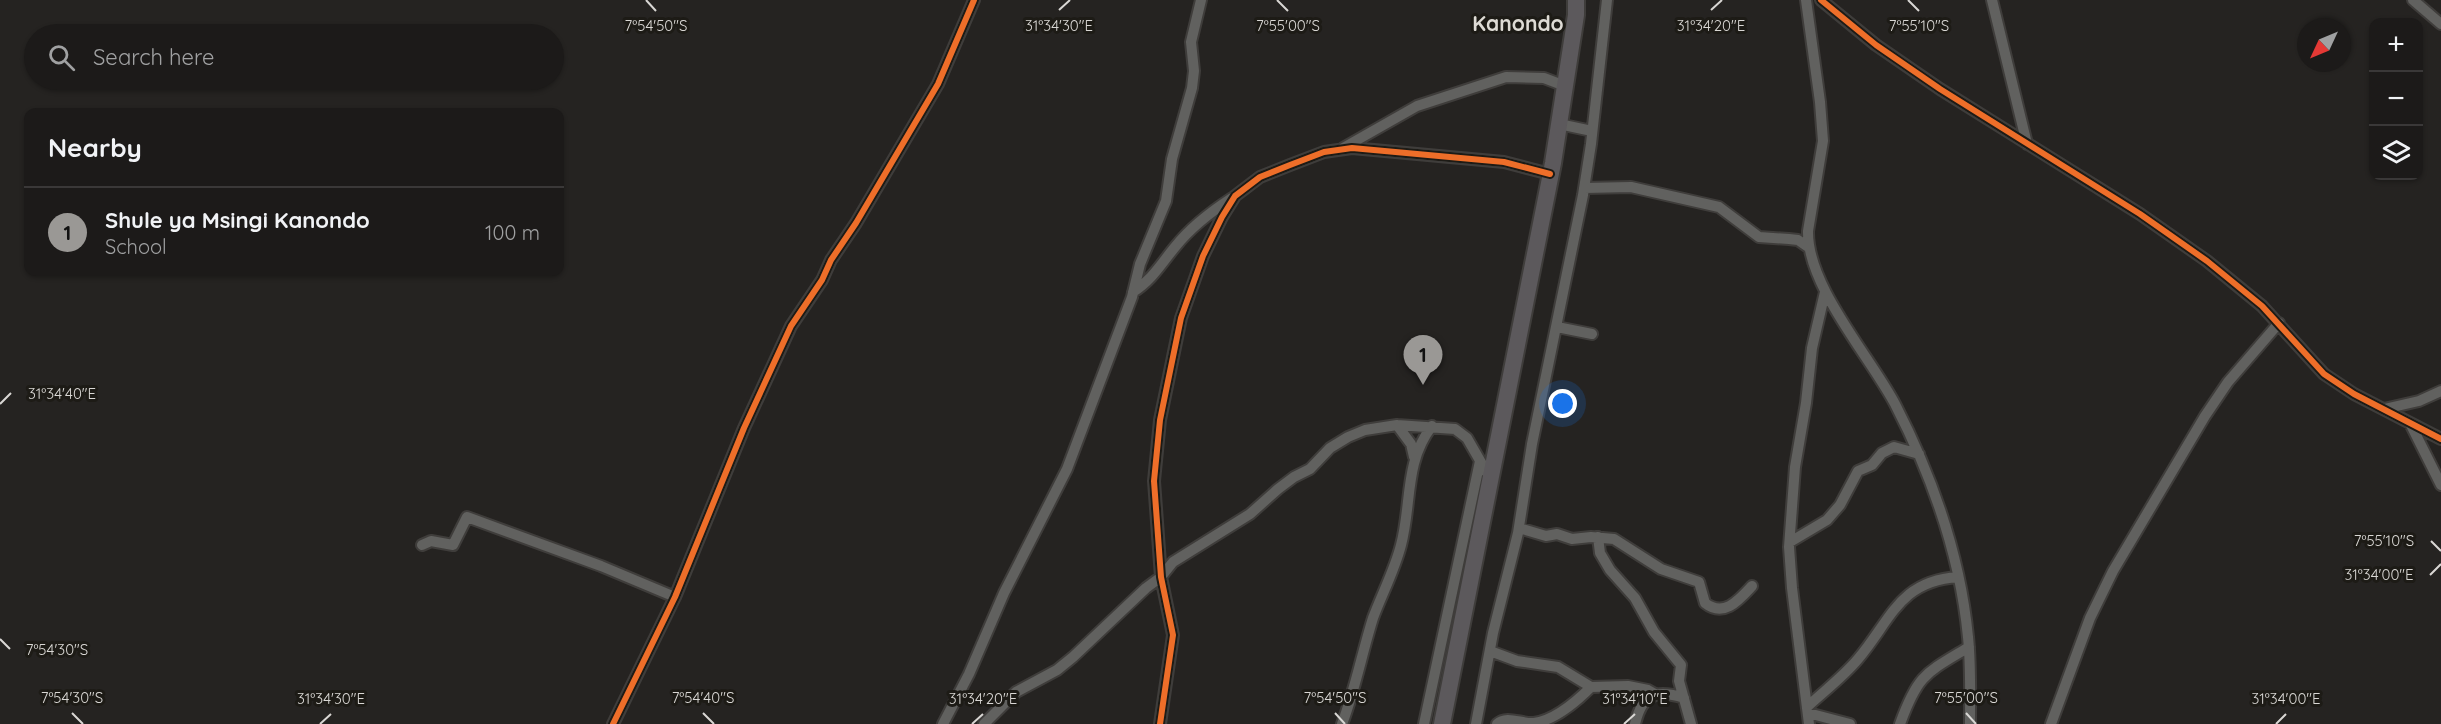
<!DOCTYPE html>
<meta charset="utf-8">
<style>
body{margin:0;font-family:Quicksand,sans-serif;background:#252322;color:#f1f3f6}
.controls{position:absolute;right:18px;top:18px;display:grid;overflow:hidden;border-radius:12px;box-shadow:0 2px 4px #0004}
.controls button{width:54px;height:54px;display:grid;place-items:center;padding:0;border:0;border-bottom:2px solid #3a3838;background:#1c1a19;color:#f1f3f6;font:30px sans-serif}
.compass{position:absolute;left:2297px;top:18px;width:54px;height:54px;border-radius:50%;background:#1c1a19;box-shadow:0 2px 4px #0004;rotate:226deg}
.you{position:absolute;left:1563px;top:404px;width:21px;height:21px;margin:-15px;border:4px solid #fff;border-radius:50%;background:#1a73e8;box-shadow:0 0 0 9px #1a73e833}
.badge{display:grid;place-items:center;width:39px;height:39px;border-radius:50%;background:#9a9895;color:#111;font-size:20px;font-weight:700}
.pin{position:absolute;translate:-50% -50px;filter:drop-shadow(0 2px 3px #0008)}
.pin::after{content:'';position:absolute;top:32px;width:21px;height:18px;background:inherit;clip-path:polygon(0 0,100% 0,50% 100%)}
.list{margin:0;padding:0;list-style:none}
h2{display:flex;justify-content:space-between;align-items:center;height:78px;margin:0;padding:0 24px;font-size:26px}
h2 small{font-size:20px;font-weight:400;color:#a0a1a2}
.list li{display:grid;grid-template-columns:39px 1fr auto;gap:18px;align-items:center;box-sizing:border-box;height:90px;padding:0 24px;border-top:2px solid #3a3838}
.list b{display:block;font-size:22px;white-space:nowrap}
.list p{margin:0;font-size:20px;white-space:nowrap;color:#a0a1a2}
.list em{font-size:20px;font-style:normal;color:#a0a1a2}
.icon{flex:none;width:33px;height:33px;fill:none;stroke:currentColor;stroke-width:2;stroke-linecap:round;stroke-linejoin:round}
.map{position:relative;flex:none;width:2441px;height:724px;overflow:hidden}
.search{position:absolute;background:#1c1a19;box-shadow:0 2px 4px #0004;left:24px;top:24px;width:540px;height:66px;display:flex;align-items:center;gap:15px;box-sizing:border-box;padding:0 21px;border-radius:33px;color:#a0a1a2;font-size:22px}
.panel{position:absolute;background:#1c1a19;box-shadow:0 2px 4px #0004;left:24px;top:108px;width:540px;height:168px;border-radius:12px}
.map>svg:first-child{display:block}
</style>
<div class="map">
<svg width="2441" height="724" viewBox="0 0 2441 724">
<rect width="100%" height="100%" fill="#252321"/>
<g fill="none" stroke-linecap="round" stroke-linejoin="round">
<defs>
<path id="minor" d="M1806,0l14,102 3,39 -15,90c-1,55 61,124 87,173 38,74 65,150 73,233 3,29 2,58 2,87
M1821,0l55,45 64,44 200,125 67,47 55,45 62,68 30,20 87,45
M1992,0l35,144
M2413,0l28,24
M1559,124l33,7
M1343,148l74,-42 89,-29 38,1 21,8
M1584,188l47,-1 88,20 40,30 30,2 9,1 10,7
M1133,292c19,-12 28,-28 42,-45 15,-19 37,-36 57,-49
M1557,327l35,7
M2384,409l35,-8 22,-10
M2410,423l31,62
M1397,425l14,19 3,13
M1519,528l27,8 11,-2 15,5 19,-2 23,2 47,30 38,13 6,21c19,15 34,-3 47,-17
M1598,537l2,16 10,17 25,28 19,34 27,33 -2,16 12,43
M1790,542l37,-22 13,-15 18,-34 14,-6 10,-12 12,-6 25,7
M422,545l9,-4 22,4 14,-28 134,49 74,31
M1490,651l27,10 41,6 33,20 37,-1 20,4 7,4
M1807,707c17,-16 36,-30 51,-48 33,-39 41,-78 100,-82
M1808,713l42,11
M613,724l62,-127 69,-169 47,-102 31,-46 9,-20 25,-37 82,-139 36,-84
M943,724l26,-50 35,-81 63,-124 65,-172 8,-33 26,-63 6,-42 20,-71 2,-17 -3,-29 10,-42
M984,724l32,-32 41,-22 16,-13 73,-69 15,-11 12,-15 77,-48 28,-25 16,-12 16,-8 20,-21 18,-11 17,-7 32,-5 58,4 12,9 23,40
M1160,724l13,-89 -12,-58 -7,-96 6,-61 21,-102 22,-62 19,-39 13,-21 25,-19 30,-12 34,-13 28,-4 152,14 46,12
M1342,724c13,-34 20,-71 31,-106 9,-24 22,-49 28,-73 11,-41 3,-83 31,-119
M1424,724l56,-263
M1476,724l17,-91 25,-100 14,-89 51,-249 8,-51 16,-144
M1497,724c10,-9 24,0 37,-1 21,-3 43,-22 57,-36
M1635,724c7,-30 21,-35 49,-26
M1809,724l-17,-136 -3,-41 6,-80 11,-64 6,-55 13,-56
M1900,724c18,-50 26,-51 69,-77
M2051,724l39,-106 23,-47 92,-155 23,-34 51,-59"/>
<path id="highway" d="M1442,724l111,-561 23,-148v-15"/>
</defs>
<use href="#minor" stroke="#3f3d3b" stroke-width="14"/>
<use href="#highway" stroke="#3f3d3b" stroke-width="20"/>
<use href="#minor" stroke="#61615f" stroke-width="10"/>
<use href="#highway" stroke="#5c595c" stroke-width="16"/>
<defs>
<path id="cycleway" d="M1821,0l55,45 64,44 200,125 67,47 55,45 62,68 30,20 87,45
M613,724l62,-127 69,-169 47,-102 31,-46 9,-20 25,-37 82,-139 36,-84
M1160,724l13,-89 -12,-58 -7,-96 6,-61 21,-102 22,-62 19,-39 13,-21 25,-19 30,-12 34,-13 28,-4 152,14 46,12"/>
</defs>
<use href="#cycleway" stroke="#1d1b16" stroke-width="10"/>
<use href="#cycleway" stroke="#ee6e29" stroke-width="6"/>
</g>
<path fill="none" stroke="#d9d7d4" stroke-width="2" d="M646,0l10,11M1277,0l11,11M1908,0l11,11M1059,10l11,-10M1711,10l11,-10M0,404l11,-11M2431,541l10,10M2430,575l11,-11M0,639l10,10M72,713l11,11M703,713l11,11M1335,713l10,11M1966,713l10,11M320,724l11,-10M972,724l11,-10M1624,724l11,-10M2276,724l10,-10"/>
<g text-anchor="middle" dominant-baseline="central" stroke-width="6" stroke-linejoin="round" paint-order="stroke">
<g font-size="21" font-weight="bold" fill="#dedbd5" stroke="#1d1b16">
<text x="1518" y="23">Kanondo</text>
</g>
</g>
<g font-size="15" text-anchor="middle" fill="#d9d7d4" stroke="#1d1b16" stroke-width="6" stroke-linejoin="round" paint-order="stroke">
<text x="1059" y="31">31°34'30"E</text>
<text x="1711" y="31">31°34'20"E</text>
<text x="656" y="31">7°54'50"S</text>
<text x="1288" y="31">7°55'00"S</text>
<text x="1919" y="31">7°55'10"S</text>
<text x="62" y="399">31°34'40"E</text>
<text x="2384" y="546">7°55'10"S</text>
<text x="2379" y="580">31°34'00"E</text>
<text x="57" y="655">7°54'30"S</text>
<text x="72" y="703">7°54'30"S</text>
<text x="703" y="703">7°54'40"S</text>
<text x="1335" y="703">7°54'50"S</text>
<text x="1966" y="703">7°55'00"S</text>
<text x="331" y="704">31°34'30"E</text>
<text x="983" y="704">31°34'20"E</text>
<text x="1635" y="704">31°34'10"E</text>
<text x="2286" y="704">31°34'00"E</text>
</g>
</svg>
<div class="controls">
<button>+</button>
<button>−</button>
<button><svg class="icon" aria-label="layers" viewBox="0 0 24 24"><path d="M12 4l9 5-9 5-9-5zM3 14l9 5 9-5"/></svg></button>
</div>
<svg class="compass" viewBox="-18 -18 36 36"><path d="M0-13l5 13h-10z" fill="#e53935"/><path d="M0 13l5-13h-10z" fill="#a0a1a2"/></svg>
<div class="you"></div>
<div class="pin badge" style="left:1423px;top:385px">1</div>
<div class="search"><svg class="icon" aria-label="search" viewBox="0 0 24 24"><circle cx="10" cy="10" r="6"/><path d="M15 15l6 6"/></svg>Search here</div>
<section class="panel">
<h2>Nearby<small></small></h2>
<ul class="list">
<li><span class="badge">1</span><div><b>Shule ya Msingi Kanondo</b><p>School</p></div><em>100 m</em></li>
</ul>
</section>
</div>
